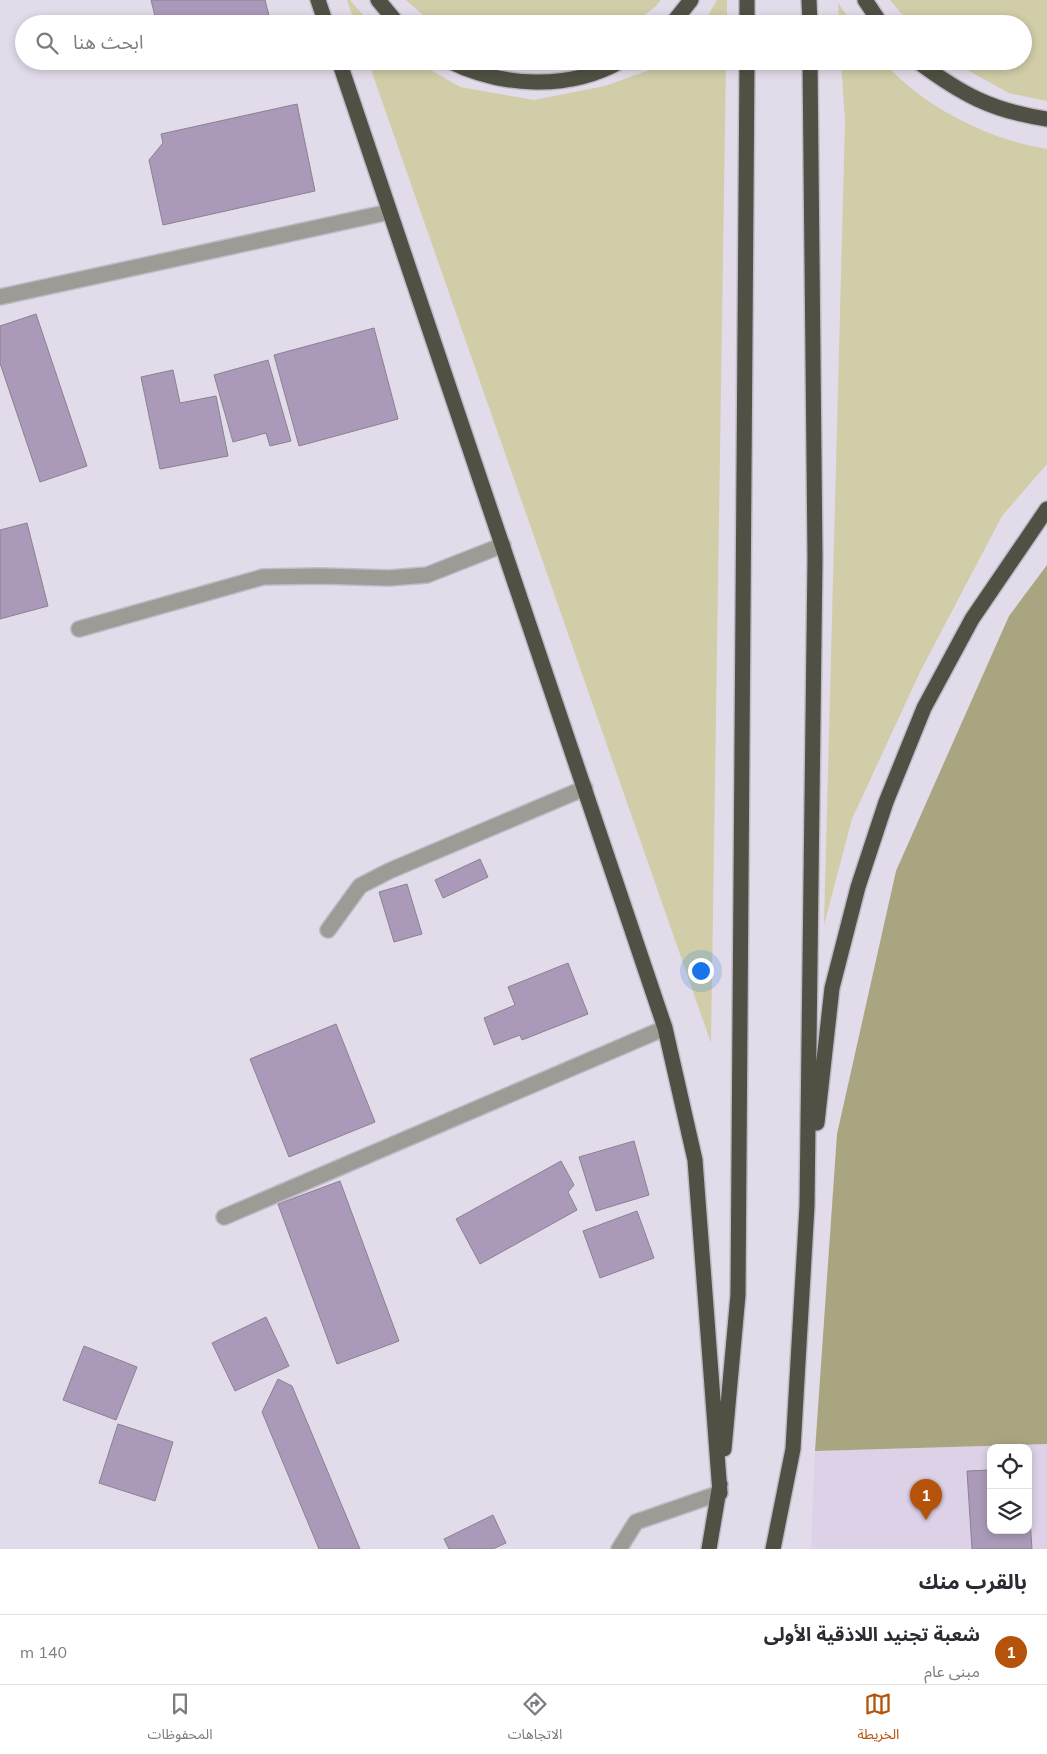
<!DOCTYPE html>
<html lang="ar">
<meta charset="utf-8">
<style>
body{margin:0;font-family:Mulish,"Noto Sans Arabic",sans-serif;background:#f2f2f3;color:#2b2b33;direction:rtl}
.controls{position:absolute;right:15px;bottom:15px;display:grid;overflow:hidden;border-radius:10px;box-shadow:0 2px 8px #0003}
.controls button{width:45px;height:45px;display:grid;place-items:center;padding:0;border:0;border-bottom:1px solid #e1e1e2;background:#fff;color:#2b2b33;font:25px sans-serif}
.you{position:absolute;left:700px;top:970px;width:18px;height:18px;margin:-12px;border:4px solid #fff;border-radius:50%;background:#1a73e8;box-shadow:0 0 0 8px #1a73e833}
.badge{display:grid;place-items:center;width:32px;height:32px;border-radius:50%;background:#b45309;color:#fff;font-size:16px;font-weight:700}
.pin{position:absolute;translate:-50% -41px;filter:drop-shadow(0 1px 2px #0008)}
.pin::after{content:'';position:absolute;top:26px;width:18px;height:15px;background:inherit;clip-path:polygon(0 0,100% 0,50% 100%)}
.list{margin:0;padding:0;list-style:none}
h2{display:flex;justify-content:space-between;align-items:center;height:65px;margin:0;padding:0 20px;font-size:21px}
h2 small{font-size:16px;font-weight:400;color:#7c7c81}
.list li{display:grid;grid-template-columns:32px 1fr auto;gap:15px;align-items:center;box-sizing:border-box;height:70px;padding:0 20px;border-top:1px solid #e1e1e2}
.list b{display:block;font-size:19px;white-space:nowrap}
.list p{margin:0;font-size:16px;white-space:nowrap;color:#7c7c81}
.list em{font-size:16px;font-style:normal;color:#7c7c81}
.icon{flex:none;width:28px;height:28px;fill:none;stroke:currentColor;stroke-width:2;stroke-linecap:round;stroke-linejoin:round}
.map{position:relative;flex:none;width:1047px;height:1549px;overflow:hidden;direction:ltr}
.search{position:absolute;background:#fff;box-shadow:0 2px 8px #0003;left:15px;right:15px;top:15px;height:55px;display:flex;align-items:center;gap:12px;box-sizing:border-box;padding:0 18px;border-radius:28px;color:#7c7c81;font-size:19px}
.sheet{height:135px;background:#fff}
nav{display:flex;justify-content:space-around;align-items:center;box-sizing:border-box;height:70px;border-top:1px solid #e1e1e2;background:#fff;font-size:14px;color:#7c7c81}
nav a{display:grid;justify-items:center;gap:2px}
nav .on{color:#b45309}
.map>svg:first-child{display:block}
</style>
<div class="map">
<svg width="1047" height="1549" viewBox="0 0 1047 1549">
<rect width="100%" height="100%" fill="#e2dbe9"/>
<path fill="#dcd1e6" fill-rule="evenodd" d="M1047,1444v105h-236l4,-98zM991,1448h37v82h-37z"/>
<path fill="#d1cda8" d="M347,0h3l21,24h-16z
M406,0h255l-6,7 -22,17h-200z
M717,0h10v24h-24z
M890,0h157v101l-38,-8 -58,-32h72v-37h-113z
M838,3l15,21h-14z
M368,61h47l45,26 74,13 71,-14 61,-22 2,-3h58l-15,982z
M841,61h42c38,45 106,79 164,88v315l-45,52 -82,156 -68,147 -28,106 21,-804z"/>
<path fill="#a9a581" d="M1047,565v879l-232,7 22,-317 59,-263 113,-255z"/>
<path fill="#aa99b9" stroke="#89828f" d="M151,0h114l6,23 -114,1z
M297,104l18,87 -152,34 -14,-65 14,-17 -2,-9z
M36,314l51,152 -47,16 -40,-119v-37z
M374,328l24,91 -99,27 -25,-91z
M268,360l23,81 -21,5 -4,-13 -33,9 -19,-67z
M173,370l7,33 36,-7 12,60 -68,13 -19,-92z
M27,523l21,83 -48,13v-89z
M480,859l8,18 -45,21 -8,-18z
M407,884l15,50 -28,8 -15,-50z
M568,963l20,51 -66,26 -2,-5 -26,10 -10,-27 31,-13 -7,-18z
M336,1024l39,98 -86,35 -39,-98z
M634,1141l15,54 -53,16 -17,-54z
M561,1161l13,24 -6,7 9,18 -97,54 -24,-45z
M340,1181l59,160 -62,23 -59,-160z
M637,1211l17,47 -54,20 -17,-47z
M266,1317l23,49 -54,25 -23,-48z
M84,1346l53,21 -21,53 -53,-20z
M278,1379l14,7 68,163h-41l-57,-137z
M118,1424l55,18 -18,59 -56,-18z
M991,1470v60h37v-40l4,59h-60l-5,-78z
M493,1515l13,28 -13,6h-44l-5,-10z"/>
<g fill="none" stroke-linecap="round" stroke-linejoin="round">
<defs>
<path id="lane" d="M79,629l184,-52 57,-1 69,2 38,-3 76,-30
M328,930l32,-44 29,-15 196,-83
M224,1217l441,-189"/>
<path id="street" d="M0,297l389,-85
M619,1549l17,-27 84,-29"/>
<path id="highway" d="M318,0l8,24
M378,0l20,24
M809,0l1,24
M865,0l16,24
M672,24l19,-24
M747,24v-24
M339,61l326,967 30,132 25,333
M449,61c52,26 120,30 172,0
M917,61c44,33 75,50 130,58
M817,1123l15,-135 26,-101 28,-85 38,-94 48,-89 75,-110
M724,1449l14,-154 9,-1234
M709,1549l11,-65
M773,1549l20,-100 14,-243 8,-648 -5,-497"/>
</defs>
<use href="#lane" stroke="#c0bac6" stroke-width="18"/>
<use href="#street" stroke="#c0bac6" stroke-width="18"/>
<use href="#highway" stroke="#c0bac6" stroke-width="18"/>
<use href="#lane" stroke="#9c9b95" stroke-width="15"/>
<use href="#street" stroke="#9c9b95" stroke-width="15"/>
<use href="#highway" stroke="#515044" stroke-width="15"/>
</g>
</svg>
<div class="controls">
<button><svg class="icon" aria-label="locate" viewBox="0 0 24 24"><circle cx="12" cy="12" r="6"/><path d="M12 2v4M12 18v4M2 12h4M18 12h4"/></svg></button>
<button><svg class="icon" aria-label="layers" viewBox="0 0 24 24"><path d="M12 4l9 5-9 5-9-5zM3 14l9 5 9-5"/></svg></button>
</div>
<div class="you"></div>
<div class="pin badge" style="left:926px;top:1520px">1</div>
<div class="search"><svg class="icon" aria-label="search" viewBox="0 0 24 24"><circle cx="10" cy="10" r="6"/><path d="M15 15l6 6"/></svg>ابحث هنا</div>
</div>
<section class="sheet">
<h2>بالقرب منك<small></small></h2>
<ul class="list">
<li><span class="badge">1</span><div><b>شعبة تجنيد اللاذقية الأولى</b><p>مبنى عام</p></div><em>140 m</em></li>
</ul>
</section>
<nav>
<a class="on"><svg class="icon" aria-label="map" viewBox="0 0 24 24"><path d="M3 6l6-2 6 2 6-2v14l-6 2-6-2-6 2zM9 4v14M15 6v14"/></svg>الخريطة</a>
<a><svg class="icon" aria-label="directions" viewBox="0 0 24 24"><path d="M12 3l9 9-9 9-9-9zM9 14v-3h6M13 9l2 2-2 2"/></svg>الاتجاهات</a>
<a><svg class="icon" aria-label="saved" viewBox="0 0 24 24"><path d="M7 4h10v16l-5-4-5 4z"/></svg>المحفوظات</a>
</nav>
